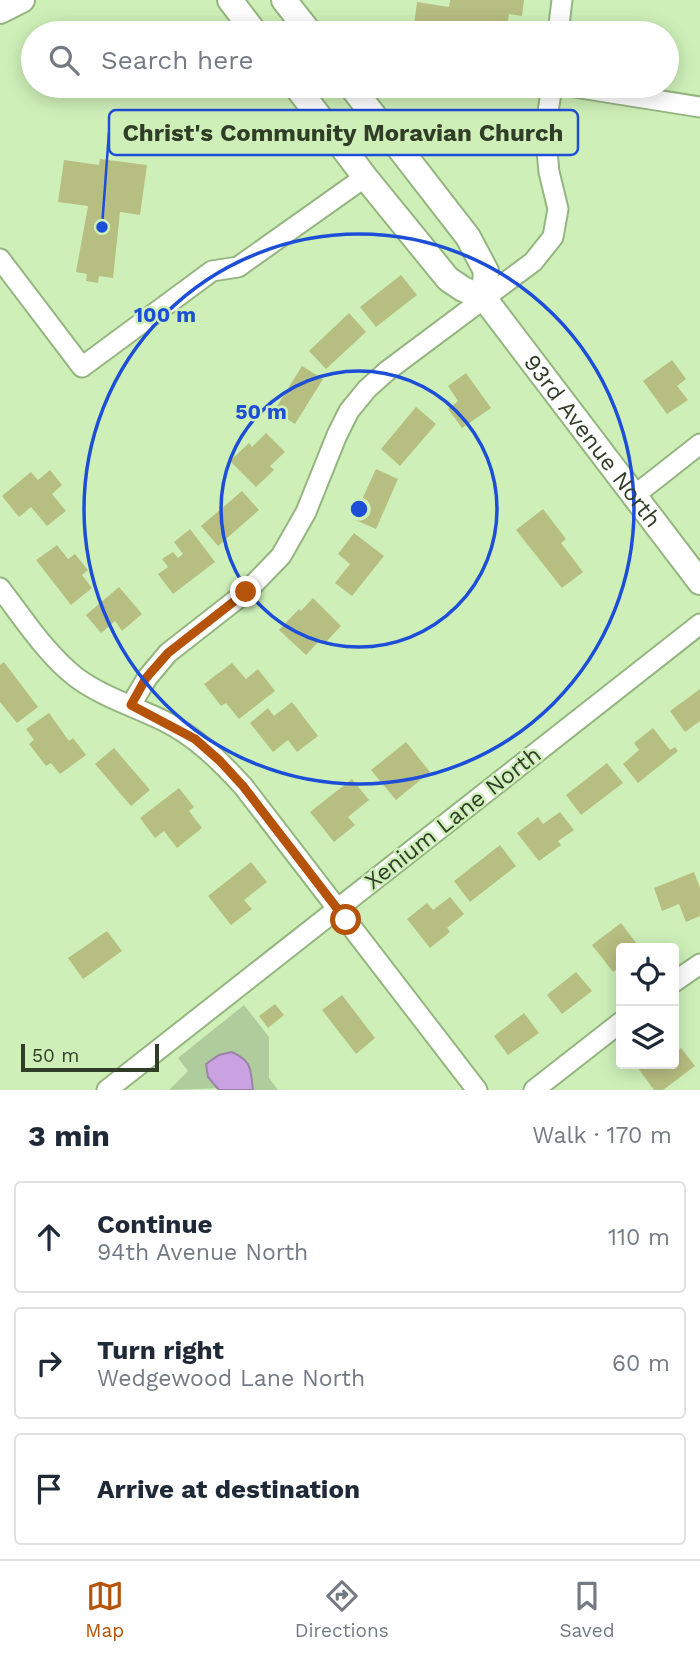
<!DOCTYPE html>
<meta charset="utf-8">
<style>
body{margin:0;font-family:"Work Sans",sans-serif;background:#f6f6f7;color:#1f2937}
.controls{position:absolute;right:21px;bottom:21px;display:grid;overflow:hidden;border-radius:7px;box-shadow:0 4px 18px #0003}
.controls button{width:63px;height:63px;display:grid;place-items:center;padding:0;border:0;border-bottom:2px solid #e0e1e3;background:#fff;color:#1f2937;font:35px sans-serif}
.scale{position:absolute;left:21px;bottom:18px;width:138px;box-sizing:border-box;padding-left:7px;border:4px solid #303d27;border-top:0;font-size:19px;line-height:24px;white-space:nowrap;color:#303d27;-webkit-text-stroke:5px #cef0b8;paint-order:stroke}
.stop{position:absolute;width:21px;height:21px;margin:-16px;border:5px solid #b45309;border-radius:50%;background:#fff}
.stop.end{background:#b45309;border-color:#fff;box-shadow:0 2px 7px #0008}
.list{margin:0;padding:0;list-style:none}
h2{display:flex;justify-content:space-between;align-items:center;height:91px;margin:0;padding:0 28px;font-size:30px}
h2 small{font-size:23px;font-weight:400;color:#747a83}
.list li{display:grid;grid-template-columns:46px 1fr auto;gap:21px;align-items:center;box-sizing:border-box;height:112px;margin:0 14px 14px;padding:0 14px;border:2px solid #e0e1e3;border-radius:7px}
.list b{display:block;font-size:26px;white-space:nowrap}
.list p{margin:0;font-size:23px;white-space:nowrap;color:#747a83}
.list em{font-size:23px;font-style:normal;color:#747a83}
.icon{flex:none;width:38px;height:38px;fill:none;stroke:currentColor;stroke-width:2;stroke-linecap:round;stroke-linejoin:round}
.map{position:relative;flex:none;width:700px;height:1090px;overflow:hidden}
.search{position:absolute;background:#fff;box-shadow:0 4px 18px #0003;left:21px;right:21px;top:21px;height:77px;display:flex;align-items:center;gap:18px;box-sizing:border-box;padding:0 24px;border-radius:38px;color:#747a83;font-size:26px}
.sheet{height:469px;background:#fff}
nav{display:flex;justify-content:space-around;align-items:center;box-sizing:border-box;height:98px;border-top:2px solid #e0e1e3;background:#fff;font-size:19px;color:#747a83}
nav a{display:grid;justify-items:center;gap:4px}
nav .on{color:#b45309}
.map>svg:first-child{display:block}
</style>
<div class="map">
<svg width="700" height="1090" viewBox="0 0 700 1090">
<rect width="100%" height="100%" fill="#cef0b8"/>
<path fill="#afcd9c" d="M244,1005l25,32v41l9,12h-25v-3l-84,3 19,-19 -10,-13z"/>
<path fill="#cba2e1" stroke="#9c84a9" stroke-width="2" d="M232,1052c21,10 18,17 21,38h-34l-11,-13 -2,-13 13,-9z"/>
<path fill="#b7be81" d="M450,0h74l-2,16 -13,-2 -3,19h-93l4,-31 32,5z
M454,86h56l-1,10z
M100,159l47,6 -7,50 -20,-3 -7,66 -14,-2 -1,7 -12,-2 1,-7 -11,-2 12,-66 -30,-4 6,-42 35,5z
M401,275l16,20 -41,32 -16,-20z
M349,313l17,19 -40,37 -17,-18z
M672,360l14,19 -9,7 11,14 -21,14 -24,-33z
M302,366l21,13 -28,45 -21,-13z
M466,373l25,35 -29,20 -14,-19 10,-8 -10,-15z
M416,407l20,17 -36,42 -19,-17z
M266,433l19,19 -15,14 4,4 -18,17 -26,-26 19,-18 3,4z
M376,469l22,10 -22,50 -23,-10z
M50,470l12,15 -10,9 14,17 -19,15 -16,-19 -12,10 -17,-21 29,-24 7,8z
M242,491l17,19 -41,36 -17,-20z
M543,509l23,30 -5,4 22,29 -21,16 -46,-58z
M190,529l25,33 -42,32 -15,-20 10,-7 -6,-8 11,-7 5,6 5,-4 -9,-12z
M354,533l30,23 -32,40 -17,-13 15,-19 -12,-10z
M57,545l11,14 7,-5 13,16 -6,5 10,13 -21,17 -35,-45z
M119,587l23,27 -20,17 -7,-10 -14,12 -15,-18z
M313,598l28,28 -16,17 -4,-4 -15,16 -27,-25 20,-21 2,2z
M4,662l34,45 -21,16 -17,-21v-37z
M232,663l14,16 12,-10 17,22 -36,28 -13,-16 -5,3 -17,-22z
M700,689v32l-15,11 -15,-21z
M292,702l26,34 -21,16 -9,-12 -15,12 -23,-29 18,-15 6,8z
M49,713l20,28 4,-3 13,17 -26,19 -9,-11 -5,3 -17,-22 5,-4 -8,-11z
M653,728l17,22 5,-3 3,4 -40,32 -15,-19 16,-14 -5,-7z
M406,742l24,30 -34,28 -25,-30z
M114,748l36,42 -19,16 -36,-42z
M607,763l16,20 -42,32 -15,-20z
M352,779l17,21 -21,17 7,8 -21,17 -24,-30z
M179,788l15,19 -5,4 13,17 -25,20 -13,-17 -9,7 -15,-20z
M560,812l14,18 -16,11 3,4 -22,16 -22,-28 21,-16 5,7z
M500,845l16,21 -46,36 -16,-21z
M251,862l16,20 -23,18 8,9 -21,16 -23,-29z
M694,872l6,16v28l-14,6 -7,-18 -17,7 -8,-23z
M450,897l14,17 -17,14 3,4 -20,16 -23,-29 20,-16 6,7z
M621,923l16,21 -6,4h-10v18l-8,6 -21,-27z
M107,931l15,20 -39,28 -15,-21z
M576,972l16,19 -30,23 -15,-19z
M342,995l33,43 -19,16 -34,-44z
M275,1004l9,11 -16,13 -9,-12z
M524,1013l15,20 -31,22 -14,-19z
M681,1048l14,18 -32,24h-9l-16,-22 6,-4h30v-10z"/>
<g fill="none" stroke-linecap="round" stroke-linejoin="round">
<defs>
<path id="minor" d="M558,33l4,-33
M568,86l132,21
M0,259l82,108 130,-96 26,-4 127,-90
M635,495l65,-51
M0,588c24,31 46,66 77,90 26,19 59,29 87,43 32,16 55,39 79,65l234,304
M131,705l16,-27 21,-25 78,-61 35,-36 25,-44 31,-77 12,-24 18,-22 20,-18 146,-109 20,-25 5,-28 -9,-37 -4,-41 7,-45
M674,982l26,-18
M107,1090l593,-466
M534,1090l87,-68"/>
<g id="major">
<path d="M230,0l25,33"/>
<path d="M284,0l26,33"/>
<path d="M0,11l22,-11"/>
<path id="s1" d="M296,86l69,91 83,102 15,10 21,9 216,284"/>
<path d="M351,86l117,151 18,34 -2,27"/>
</g>
</defs>
<use href="#minor" stroke="#95b580" stroke-width="23"/>
<use href="#major" stroke="#95b580" stroke-width="28"/>
<use href="#minor" stroke="#fff" stroke-width="19"/>
<use href="#major" stroke="#fff" stroke-width="24"/>
</g>
<g fill="none" stroke-linecap="round" stroke-linejoin="round">
<path stroke="#b45309" stroke-width="9" d="M246,592l-78,61 -22,25 -15,27 64,34 25,22 23,25 103,134"/>
</g>
<g fill="none" stroke="#1d4ed8" stroke-width="3.5">
<circle cx="359" cy="509" r="138"/>
<circle cx="359" cy="509" r="275"/>
</g>
<g text-anchor="middle" dominant-baseline="central" stroke-width="5" stroke-linejoin="round" paint-order="stroke">
<g font-size="23" fill="#303d27" stroke="#cef0b8">
<text stroke="none"><textPath href="#s1" startOffset="466">93rd Avenue North</textPath></text>
<text transform="translate(453 818) rotate(-38)">Xenium Lane North</text>
</g>
</g>
<circle cx="359" cy="509" r="10" fill="#1d4ed8" stroke="#cef0b8" stroke-width="3.5"/>
<g font-size="21" text-anchor="middle" font-weight="bold" fill="#1d4ed8" stroke="#cef0b8" stroke-width="5" stroke-linejoin="round" paint-order="stroke">
<text x="165" y="322">100 m</text>
<text x="261" y="419">50 m</text>
</g>
<path fill="none" stroke="#1d4ed8" stroke-width="2.5" d="M102 227L109 132"/>
<circle fill="#1d4ed8" stroke="#cef0b8" stroke-width="2.5" cx="102" cy="227" r="7"/>
<rect fill="#cef0b8" stroke="#1d4ed8" stroke-width="2.5" x="109" y="110" width="469" height="45" rx="7"/>
<g font-size="24" text-anchor="middle" font-weight="bold" fill="#303d27">
<text x="343" y="141">Christ's Community Moravian Church</text>
</g>
</svg>
<div class="controls">
<button><svg class="icon" aria-label="locate" viewBox="0 0 24 24"><circle cx="12" cy="12" r="6"/><path d="M12 2v4M12 18v4M2 12h4M18 12h4"/></svg></button>
<button><svg class="icon" aria-label="layers" viewBox="0 0 24 24"><path d="M12 4l9 5-9 5-9-5zM3 14l9 5 9-5"/></svg></button>
</div>
<div class="scale">50 m</div>
<div class="stop" style="left:346px;top:920px"></div>
<div class="stop end" style="left:246px;top:592px"></div>
<div class="search"><svg class="icon" aria-label="search" viewBox="0 0 24 24"><circle cx="10" cy="10" r="6"/><path d="M15 15l6 6"/></svg>Search here</div>
</div>
<section class="sheet">
<h2>3 min<small>Walk · 170 m</small></h2>
<ul class="list">
<li><svg class="icon" aria-label="ahead" viewBox="0 0 24 24"><path d="M12 20V5M6 11l6-6 6 6"/></svg><div><b>Continue</b><p>94th Avenue North</p></div><em>110 m</em></li>
<li><svg class="icon" aria-label="right" viewBox="0 0 24 24"><path d="M7 20v-9h11M14 6l5 5-5 5"/></svg><div><b>Turn right</b><p>Wedgewood Lane North</p></div><em>60 m</em></li>
<li><svg class="icon" aria-label="arrive" viewBox="0 0 24 24"><path d="M6 21V4h12l-3 4 3 4H6"/></svg><div><b>Arrive at destination</b></div></li>
</ul>
</section>
<nav>
<a class="on"><svg class="icon" aria-label="map" viewBox="0 0 24 24"><path d="M3 6l6-2 6 2 6-2v14l-6 2-6-2-6 2zM9 4v14M15 6v14"/></svg>Map</a>
<a><svg class="icon" aria-label="directions" viewBox="0 0 24 24"><path d="M12 3l9 9-9 9-9-9zM9 14v-3h6M13 9l2 2-2 2"/></svg>Directions</a>
<a><svg class="icon" aria-label="saved" viewBox="0 0 24 24"><path d="M7 4h10v16l-5-4-5 4z"/></svg>Saved</a>
</nav>
